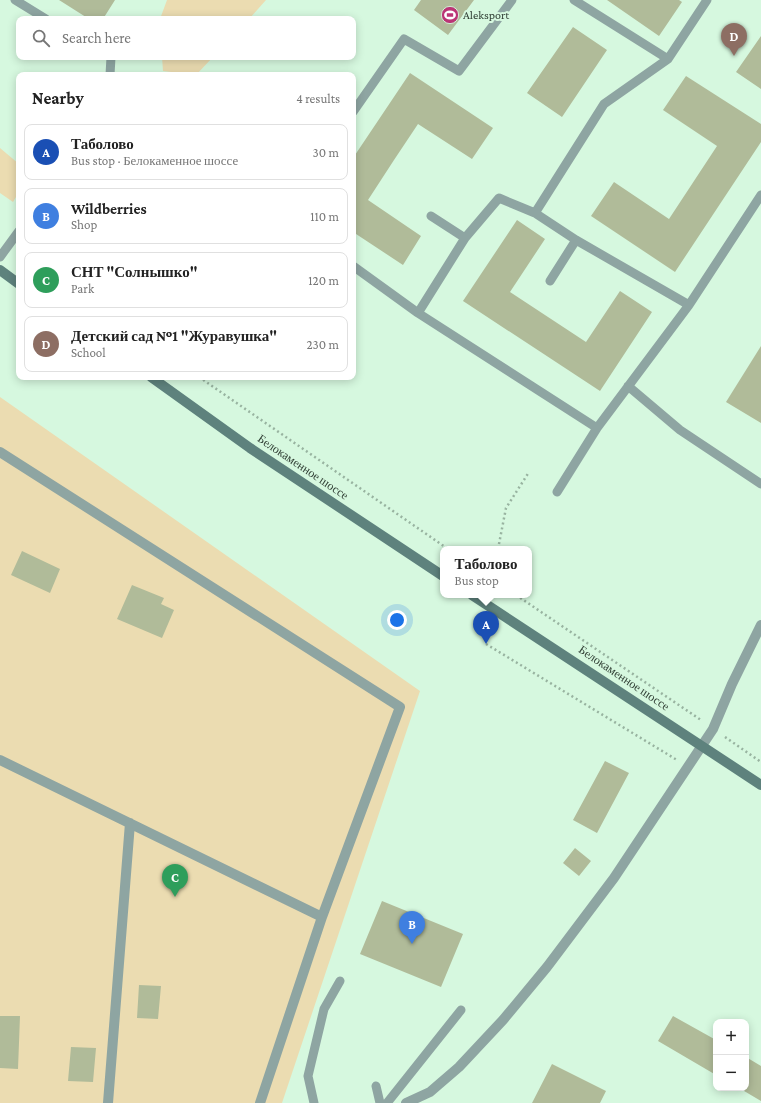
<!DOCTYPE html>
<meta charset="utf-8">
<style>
body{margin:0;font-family:"Crimson Pro",serif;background:#f6f6f6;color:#222}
.controls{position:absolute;right:12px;bottom:12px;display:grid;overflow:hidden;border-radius:8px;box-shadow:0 2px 10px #0003}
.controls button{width:36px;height:36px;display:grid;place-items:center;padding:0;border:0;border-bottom:1px solid #e0e0e0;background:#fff;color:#222;font:20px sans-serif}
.you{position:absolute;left:397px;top:620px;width:14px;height:14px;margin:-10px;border:3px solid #fff;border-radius:50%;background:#1a73e8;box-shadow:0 0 0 6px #1a73e833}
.badge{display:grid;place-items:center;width:26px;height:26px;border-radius:50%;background:#0f766e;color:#fff;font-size:13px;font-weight:700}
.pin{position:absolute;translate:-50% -33px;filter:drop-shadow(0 1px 2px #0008)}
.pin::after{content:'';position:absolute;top:21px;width:14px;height:12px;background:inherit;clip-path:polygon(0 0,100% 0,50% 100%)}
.popup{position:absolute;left:440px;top:546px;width:92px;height:52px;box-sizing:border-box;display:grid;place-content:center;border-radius:8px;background:#fff;filter:drop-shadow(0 1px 3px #0005);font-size:13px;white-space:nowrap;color:#767676}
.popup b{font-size:15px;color:#222}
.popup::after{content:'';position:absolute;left:50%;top:100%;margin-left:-8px;border:8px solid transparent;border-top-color:#fff}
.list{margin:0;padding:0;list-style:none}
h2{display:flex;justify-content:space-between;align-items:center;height:52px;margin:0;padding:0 16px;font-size:17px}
h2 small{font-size:13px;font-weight:400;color:#767676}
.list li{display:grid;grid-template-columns:26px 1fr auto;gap:12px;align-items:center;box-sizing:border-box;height:56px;margin:0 8px 8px;padding:0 8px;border:1px solid #e0e0e0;border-radius:8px}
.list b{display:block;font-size:15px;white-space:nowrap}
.list p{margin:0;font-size:13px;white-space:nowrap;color:#767676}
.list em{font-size:13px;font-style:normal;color:#767676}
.icon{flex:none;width:22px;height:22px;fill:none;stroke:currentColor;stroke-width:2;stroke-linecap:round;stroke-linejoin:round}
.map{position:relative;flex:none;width:761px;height:1103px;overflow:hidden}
.search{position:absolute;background:#fff;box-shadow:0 2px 10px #0003;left:16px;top:16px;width:340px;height:44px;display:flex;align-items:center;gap:10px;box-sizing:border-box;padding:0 14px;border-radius:8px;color:#767676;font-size:15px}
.panel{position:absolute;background:#fff;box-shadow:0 2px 10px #0003;left:16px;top:72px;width:340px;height:308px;border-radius:8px}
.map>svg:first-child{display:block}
</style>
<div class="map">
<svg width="761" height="1103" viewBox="0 0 761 1103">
<rect width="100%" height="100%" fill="#d6f8df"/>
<path fill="#ebdcb1" d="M167,0h99l-17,19h-89z
M162,57h51l-17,18 -33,-4z
M0,148l19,16v28l-6,10 -13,-9z
M0,397l420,294 -138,412h-282z"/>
<path fill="#b0bb99" d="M59,0h56l-12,19h-14z
M421,0h53l-26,35 -34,-25z
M607,0h72l3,2 -23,34z
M573,27l34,23 -45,67 -35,-24z
M761,36v53l-25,-17z
M410,73l83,55 -21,31 -54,-35 -24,36 -26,40 53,36 -18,29 -50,-33v-74z
M686,76l75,48v18l-86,130 -84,-56 23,-34 55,37 48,-73 -54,-36z
M517,220l28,19 -35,53 76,50 34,-51 32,21 -52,79 -137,-90z
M761,346v77l-35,-21z
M22,551l38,18 -10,24 -39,-18z
M132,585l32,13 -3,6 13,6 -12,28 -45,-19z
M605,761l24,12 -32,60 -24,-13z
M575,848l16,13 -12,15 -16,-13z
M382,901l81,33 -22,53 -81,-33z
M139,985l22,1 -3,33 -21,-1z
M0,1016h20l-2,53 -18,-1z
M673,1016l43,24v35l-58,-34z
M71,1047l25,1 -3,34 -25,-1z
M746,1057l15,9v35l-22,-13h7z
M552,1064l54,27 -6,12h-68z"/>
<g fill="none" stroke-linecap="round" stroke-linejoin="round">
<path stroke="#98b3a0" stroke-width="2.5" stroke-dasharray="2 3" stroke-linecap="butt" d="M199,377l249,172
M498,549l8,-41 23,-36
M516,595l185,125
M486,644l191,116
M725,737l36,25"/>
<path stroke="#8ea5a2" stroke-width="9" d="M15,0l31,19
M574,0l94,59
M110,75l1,-18
M353,112l51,-73 55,32 53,-71
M535,213l41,27 113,65
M431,216l34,22
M0,257l19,-26
M353,266l65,47 179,115 92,-123 72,-110
M550,281l26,-41
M418,313l47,-75 34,-40 36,15 69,-109 64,-45 39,-59
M628,386l52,44 81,54
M557,492l40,-64
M376,1086l4,17
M314,1103l-6,-27 16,-67 16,-28
M387,1103l74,-93"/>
<path stroke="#8ea5a2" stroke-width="10" d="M0,452l400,255 -78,210 -62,186
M0,760l322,157
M108,1103l22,-280
M406,1103l24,-11 29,-25 44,-47 44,-53 67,-89 99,-149 19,-45 29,-59"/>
<path stroke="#5e827d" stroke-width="10" d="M0,270l19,14
M151,377l99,71 193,128
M472,595l289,190"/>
</g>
<defs>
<symbol id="stadium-disc" viewBox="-11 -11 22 22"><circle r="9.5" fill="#bb3475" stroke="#d6f8df"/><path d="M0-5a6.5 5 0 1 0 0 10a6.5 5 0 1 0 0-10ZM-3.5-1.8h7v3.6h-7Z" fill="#fff"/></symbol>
</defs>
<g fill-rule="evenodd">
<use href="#stadium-disc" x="440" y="5" width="20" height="20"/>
</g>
<g text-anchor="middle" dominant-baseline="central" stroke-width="4" stroke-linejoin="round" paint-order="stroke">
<g font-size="12" fill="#2f3d33" stroke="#d6f8df" text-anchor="start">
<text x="463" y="15">Aleksport</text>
</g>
<g font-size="12" fill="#2f3d33" stroke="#d6f8df">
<text transform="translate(303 467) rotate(34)">Белокаменное шоссе</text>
<text transform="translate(624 678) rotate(34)">Белокаменное шоссе</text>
</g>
</g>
</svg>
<div class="controls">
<button>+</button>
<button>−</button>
</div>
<div class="you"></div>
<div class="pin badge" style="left:486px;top:644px;background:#1a4fb4">A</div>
<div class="popup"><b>Таболово</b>Bus stop</div>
<div class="pin badge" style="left:412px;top:944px;background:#3f7fe0">B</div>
<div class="pin badge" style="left:175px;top:897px;background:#2e9e5b">C</div>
<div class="pin badge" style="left:734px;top:56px;background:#8d6e63">D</div>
<div class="search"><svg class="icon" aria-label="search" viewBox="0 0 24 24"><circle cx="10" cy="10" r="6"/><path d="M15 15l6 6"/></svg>Search here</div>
<section class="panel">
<h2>Nearby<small>4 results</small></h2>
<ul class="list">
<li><span class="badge" style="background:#1a4fb4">A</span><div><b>Таболово</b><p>Bus stop · Белокаменное шоссе</p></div><em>30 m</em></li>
<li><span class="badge" style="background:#3f7fe0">B</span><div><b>Wildberries</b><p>Shop</p></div><em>110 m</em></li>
<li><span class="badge" style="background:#2e9e5b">C</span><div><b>СНТ &quot;Солнышко&quot;</b><p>Park</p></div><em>120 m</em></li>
<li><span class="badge" style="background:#8d6e63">D</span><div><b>Детский сад №1 &quot;Журавушка&quot;</b><p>School</p></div><em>230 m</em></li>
</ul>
</section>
</div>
